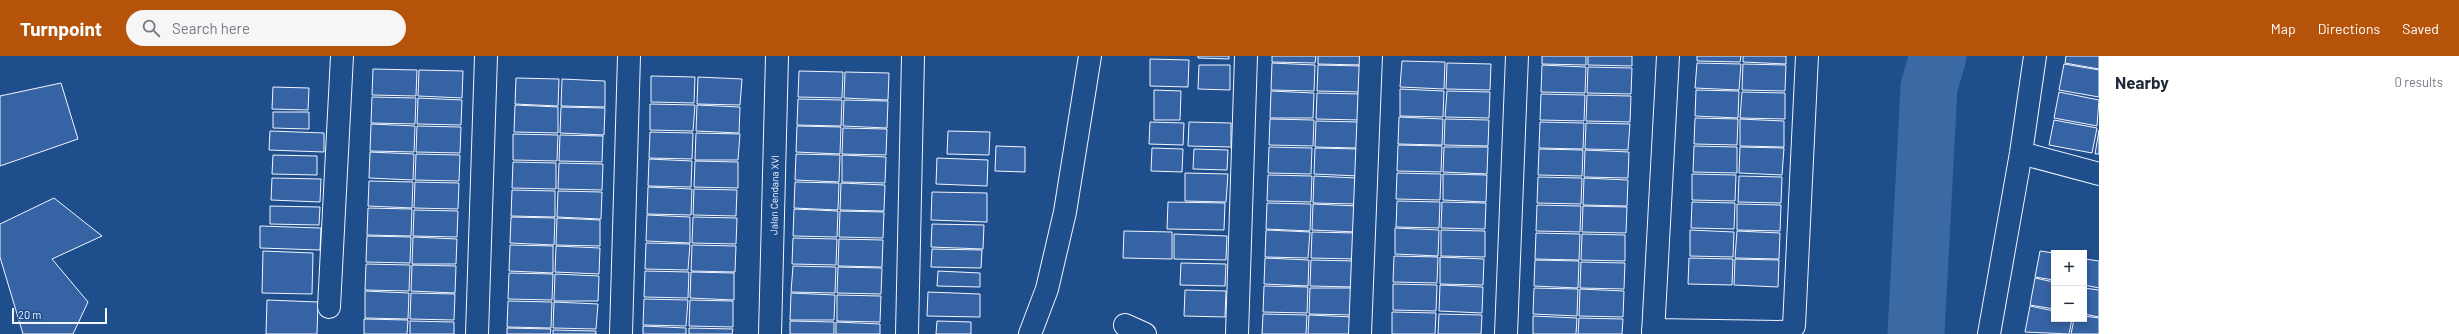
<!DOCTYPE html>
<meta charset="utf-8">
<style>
body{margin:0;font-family:Barlow,sans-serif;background:#f6f6f7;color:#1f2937}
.controls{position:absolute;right:12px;bottom:12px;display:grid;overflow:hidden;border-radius:0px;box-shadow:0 2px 6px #0003}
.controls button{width:36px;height:36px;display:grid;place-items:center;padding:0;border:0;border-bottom:1px solid #e0e1e3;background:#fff;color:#1f2937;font:20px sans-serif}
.scale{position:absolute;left:12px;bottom:10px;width:95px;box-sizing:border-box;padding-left:4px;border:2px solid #f2f6ff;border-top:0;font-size:11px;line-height:14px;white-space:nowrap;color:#f2f6ff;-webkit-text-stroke:3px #1f4e8c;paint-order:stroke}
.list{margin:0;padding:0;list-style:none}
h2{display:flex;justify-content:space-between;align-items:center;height:52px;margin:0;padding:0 16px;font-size:17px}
h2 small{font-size:13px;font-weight:400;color:#747a83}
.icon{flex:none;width:22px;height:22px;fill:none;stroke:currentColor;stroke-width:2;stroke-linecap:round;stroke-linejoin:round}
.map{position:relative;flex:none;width:2099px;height:278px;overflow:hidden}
header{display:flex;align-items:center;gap:24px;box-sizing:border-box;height:56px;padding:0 20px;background:#b45309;color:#fff}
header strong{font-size:19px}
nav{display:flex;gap:22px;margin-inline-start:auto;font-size:14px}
.search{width:280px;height:36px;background:#f6f6f7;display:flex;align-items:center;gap:10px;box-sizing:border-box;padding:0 14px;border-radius:22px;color:#747a83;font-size:15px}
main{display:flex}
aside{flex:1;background:#fff}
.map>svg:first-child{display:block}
</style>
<header>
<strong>Turnpoint</strong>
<div class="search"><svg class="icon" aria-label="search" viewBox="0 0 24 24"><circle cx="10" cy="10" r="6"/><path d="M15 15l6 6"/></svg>Search here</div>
<nav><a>Map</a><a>Directions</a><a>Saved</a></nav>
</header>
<main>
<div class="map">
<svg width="2099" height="278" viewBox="0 0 2099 278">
<rect width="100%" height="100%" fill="#1f4e8c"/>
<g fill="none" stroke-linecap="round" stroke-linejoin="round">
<path stroke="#3b69a3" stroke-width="57" d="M1916,278l13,-247 9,-31"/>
</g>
<path fill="#3563a3" stroke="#f2f6ff" d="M1198,0h31v3l-31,-1z
M1272,0h44l-1,7 -43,-1z
M1318,0h44v9l-44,-1z
M1542,0h44v9l-44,-1z
M1588,0h44v10l-44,-1z
M1697,0h44l-1,6 -43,-1z
M1743,0h43v8l-43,-2z
M2066,0h33v13l-34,-6z
M1150,3l39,1 -1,27 -38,-1z
M1402,5l43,1 -1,27 -44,-2z
M1272,7l43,2 -1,26 -43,-1z
M1447,7l44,1 -1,26 -44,-1z
M1697,7l44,1 -2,26 -44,-2z
M1743,8l43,1 -1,26 -43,-1z
M2064,8l35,6v27l-40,-7z
M1199,9h31v25l-32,-1z
M1318,9l44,1 -2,26 -43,-1z
M1542,9l44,2 -1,26 -44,-1z
M1588,11l44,1 -1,26 -44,-1z
M373,13l44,1 -1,26 -44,-1z
M419,14l44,1 -1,27 -44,-2z
M799,15l44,1 -1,26 -44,-1z
M845,16l44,1 -1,27 -44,-2z
M651,20l44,1 -1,26 -43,-1z
M698,21l44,2 -2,26 -43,-1z
M516,22l43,1 -1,27 -43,-2z
M562,23l43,2v26l-44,-1z
M61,27l17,56 -78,27v-70z
M273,31l36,1 -1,22 -36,-1z
M1400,33l44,2 -1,26 -43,-1z
M1154,34l27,1 -1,29h-26z
M1696,34l43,1 -1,27 -43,-2z
M1271,35l43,2 -1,25h-43z
M1447,35l43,1 -1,26 -44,-1z
M1742,36l43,1v26l-45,-1z
M2059,36l40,8 -2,26 -43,-8z
M1317,37l44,1 -1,26 -44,-1z
M1541,38l44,1 -1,26 -44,-1z
M1587,39l44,1 -1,26 -44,-1z
M372,41l44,1 -1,26 -44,-1z
M418,42l44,2 -1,25 -44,-1z
M798,43l44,1 -1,26 -44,-1z
M844,44l44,1 -1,27 -44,-2z
M650,48l45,1 -2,26 -43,-1z
M515,49l43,2v26l-44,-1z
M697,49l43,2 -1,26 -43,-2z
M561,51l44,1 -1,27 -44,-2z
M273,56h36v17l-36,-1z
M1399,61l44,2 -1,26 -44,-1z
M1695,62l43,1 -1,26 -43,-1z
M1270,63l44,1 -1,26 -44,-1z
M1445,63l44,1 -1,26 -44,-1z
M1740,63l44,2v26l-44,-1z
M2054,64l43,8 -5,25 -43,-8z
M1316,65l43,1 -1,26 -43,-1z
M1150,66l34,1 -1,22 -34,-1z
M1189,66l42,1v24l-43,-1z
M1540,66l44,1 -1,26 -44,-1z
M1586,67l44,1 -2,26 -43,-1z
M371,68l44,2 -1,26 -44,-1z
M417,70l44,1 -1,26 -44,-1z
M797,70l44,1 -1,27 -44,-2z
M843,72l44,1 -1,26 -44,-1z
M2099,74v24h-4z
M270,75l54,2v19l-55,-2z
M948,75l42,1 -1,23 -42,-1z
M650,76l43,1 -1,26 -43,-1z
M696,77l44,1 -2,26h-43z
M513,78l45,1 -1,26 -44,-1z
M560,79l43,1 -1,26 -43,-1z
M1398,89l44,1 -1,26 -44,-1z
M996,90l29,1v25l-30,-1z
M1694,90l43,1v26l-44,-1z
M1269,91l43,1 -1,26 -43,-1z
M1444,91h44l-1,27 -44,-2z
M1740,91l44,1 -2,27 -43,-2z
M1152,92l31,1 -1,23 -31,-1z
M1315,92l43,1v27l-44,-2z
M1194,93l34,1 -1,20 -34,-1z
M1539,93l44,1 -1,26 -44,-1z
M1585,94l44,2 -1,26 -44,-1z
M370,96l44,2 -1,26 -44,-2z
M416,98l44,1 -1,26 -44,-1z
M796,98l44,1 -1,27 -44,-2z
M273,99l44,1v19l-45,-1z
M842,99l44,2 -1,26 -43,-1z
M937,102l51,2 -1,26 -51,-2z
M649,103l43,2 -1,26 -43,-1z
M695,105l43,1v26l-44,-1z
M513,106l43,1v26l-44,-1z
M559,107l44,1 -1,26 -44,-1z
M1185,117l43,1 -2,28 -41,-1z
M1397,117l44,1 -1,26 -44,-1z
M1443,118l44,1 -1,27 -43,-2z
M1692,118l44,1 -1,26 -43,-1z
M1268,119l44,1 -1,26 -44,-1z
M1314,120l43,2 -1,26 -43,-1z
M1739,120l43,1 -1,26 -43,-1z
M1538,121l44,1 -1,26 -44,-1z
M272,122l49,1 -1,23 -49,-2z
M1584,122l44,2 -1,26 -44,-1z
M369,125l44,1 -1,26 -44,-2z
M415,126l44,1 -1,26 -44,-1z
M795,126l44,1 -1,27 -44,-2z
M841,127l44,2 -1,26 -44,-1z
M648,131l44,2 -1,26 -44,-1z
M694,133l43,1 -1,26 -43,-1z
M512,134l43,1v26l-44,-1z
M558,135l44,1 -1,27 -44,-2z
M932,136l55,1v29l-56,-2z
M54,142l48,38 -50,23 36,43 -15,32h-50l-23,-77v-33z
M1397,145l43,1 -1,26 -43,-1z
M1168,146l57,1 -1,27 -57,-1z
M1442,146l44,1 -1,26 -44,-1z
M1692,146l43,1 -1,26 -43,-1z
M1267,147l44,1 -1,27 -44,-2z
M1313,148l44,2 -1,26 -44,-2z
M1737,148l44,1 -1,26 -43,-1z
M1537,149l44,1 -1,26 -44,-1z
M270,150l50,1 -1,18 -49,-1z
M1583,150l44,1 -1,26 -44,-1z
M368,152l44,1 -1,27 -44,-1z
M794,153l44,2 -1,26 -44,-1z
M414,154l44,1 -1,26 -44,-1z
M840,155l44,1 -1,26 -44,-1z
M647,159l43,2v26l-44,-2z
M511,161l44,1 -1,27 -44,-2z
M693,161l44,1 -1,26 -44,-1z
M557,162l43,2v26l-44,-1z
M932,168l52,1 -1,24 -52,-2z
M260,170l61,2 -1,22 -60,-2z
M1395,172l44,2 -1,26 -43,-2z
M1266,174l44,2 -2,26 -43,-1z
M1441,174l44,1v26l-44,-1z
M1690,174l44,2 -1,25 -43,-1z
M1124,175l48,1v27l-49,-1z
M1737,175l43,2 -1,26 -44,-1z
M1312,176l44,1 -1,26 -44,-1z
M1536,177l44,1 -1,26 -44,-1z
M1174,178l53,2 -1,24 -52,-1z
M1582,178l43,1v26l-44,-1z
M367,180l44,1 -1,26 -44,-1z
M413,181l44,2 -1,25h-44z
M793,182l44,1 -1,26 -44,-1z
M839,183l44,1 -1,27 -44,-1z
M646,187l44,1 -2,26 -43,-1z
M510,189l43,1v27l-44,-2z
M692,189l44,1 -1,26 -44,-1z
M556,190l44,2 -1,26 -44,-2z
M932,193l50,1 -1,18 -50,-1z
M263,195l50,2 -1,41 -50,-1z
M2040,195l14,2v27l-19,-3z
M1394,200l44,1 -1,26 -44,-1z
M1440,201l44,2 -1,26 -43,-1z
M1265,202l44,2 -1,26 -44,-2z
M1689,202l44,1 -1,26 -44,-1z
M1735,203l44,1 -1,27 -44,-2z
M2085,203l14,2v27l-15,-3z
M1311,204l44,1 -1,26 -44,-1z
M1535,204l44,1 -1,27 -44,-2z
M1581,206l44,1 -1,26 -44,-1z
M1181,207l45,1 -1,22 -45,-1z
M366,208l44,1 -1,26 -44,-1z
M412,209l44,1 -1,27 -44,-2z
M793,210l43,1 -1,26 -44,-1z
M838,211l44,1 -1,26 -44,-1z
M645,215l44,1 -1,26 -44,-1z
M938,215l42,2v14l-43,-1z
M691,216l43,1v27l-44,-2z
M509,217l44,1 -1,26 -44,-1z
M555,218l44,2 -1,25h-44z
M2035,222l19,4v27l-24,-4z
M1393,228l44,1 -1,26 -43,-1z
M1440,229l43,2 -1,26 -43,-2z
M1264,230l44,1 -1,26 -44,-1z
M1310,232h44l-1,27 -44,-1z
M1534,232l44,1 -1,27 -44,-2z
M2084,232l15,2v27l-15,-3z
M1580,233l44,2 -1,26 -44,-1z
M1185,234l41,1 -1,26 -41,-1z
M365,235l44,2 -1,26 -43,-1z
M928,236l52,2v23l-53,-1z
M411,237l44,1 -1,26 -44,-1z
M791,237l44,2 -1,25h-44z
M837,239l44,1 -1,26 -43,-1z
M644,243l44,1 -2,26 -43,-1z
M267,244l51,2 -1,32h-51z
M690,244l43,1v26l-44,-1z
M508,245l44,1 -1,26 -44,-1z
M554,246l44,2 -2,25 -43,-1z
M2030,250l24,5v8h18l-3,15 -44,-2z
M1392,256l44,1 -1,21h-43z
M1263,258l44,1 -1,19h-44z
M1439,258l43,1 -1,19h-43z
M1309,259l44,2 -1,17h-44z
M1533,260l44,2 -1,16h-43z
M2084,260l15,2v16h-28l3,-15h10z
M1579,262l44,1 -1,15h-44z
M364,263l44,1 -1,14h-43z
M410,265l44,1v12h-44z
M790,265l44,1v12h-44z
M937,265l34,1v12h-35z
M836,266l44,2v10h-44z
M643,270l43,2v6h-43z
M507,272l44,1 -1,5h-43z
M689,272l44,1 -1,5h-43z
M553,274l43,1v3h-43z"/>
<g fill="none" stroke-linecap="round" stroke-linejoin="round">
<defs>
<path id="minor" d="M2021,97l78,21
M329,251l13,-251
M1125,269l20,9
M1653,274l134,2 7,-6 13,-270
M477,278l9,-278
M621,278l8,-278
M770,278l7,-278
M907,278l6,-278
M1030,278l17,-45 18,-77 25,-156
M1237,278l9,-278
M1360,278l11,-278
M1506,278l11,-278
M1653,278l15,-278
M1989,278l32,-181 14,-97"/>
</defs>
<use href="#minor" stroke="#f2f6ff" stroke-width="24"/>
<use href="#minor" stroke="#1f4e8c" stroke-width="22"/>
</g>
<g text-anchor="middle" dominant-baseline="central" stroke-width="3" stroke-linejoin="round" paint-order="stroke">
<g font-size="10" fill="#f2f6ff" stroke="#1f4e8c">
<text transform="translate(774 139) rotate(-89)">Jalan Cendana XVI</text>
</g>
</g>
</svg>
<div class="controls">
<button>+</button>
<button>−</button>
</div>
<div class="scale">20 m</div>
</div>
<aside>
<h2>Nearby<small>0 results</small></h2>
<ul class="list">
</ul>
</aside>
</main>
